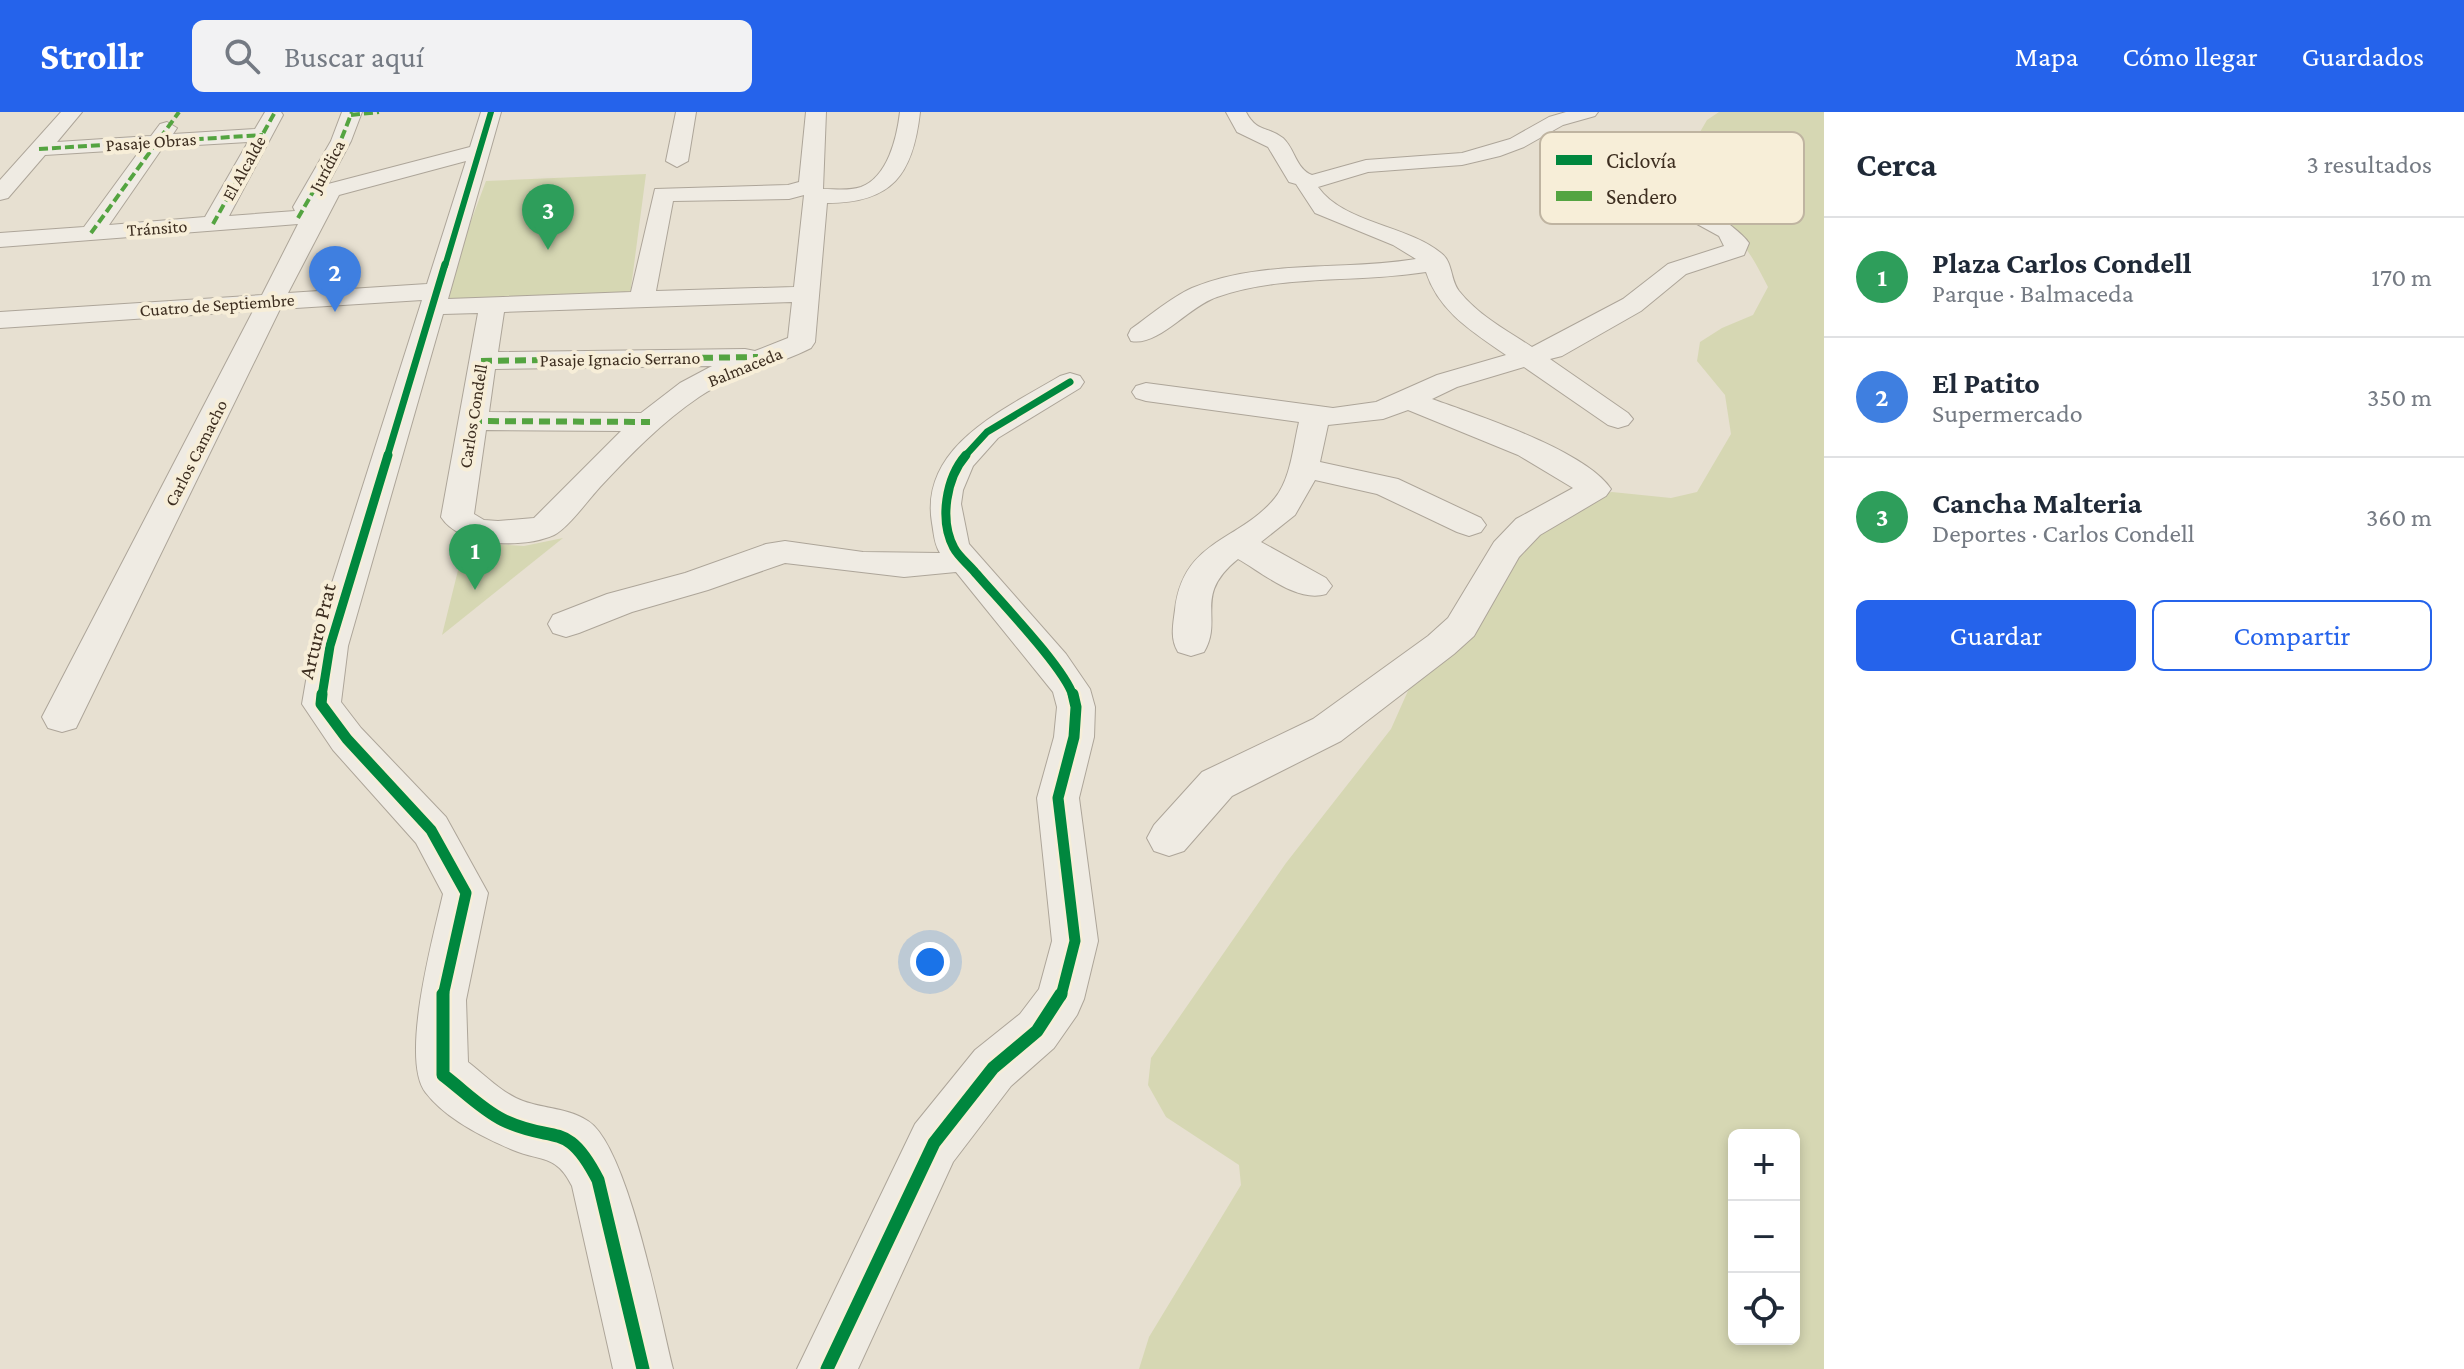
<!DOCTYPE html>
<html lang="es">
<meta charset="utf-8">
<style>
body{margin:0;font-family:"Crimson Pro",serif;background:#f2f2f3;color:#1f2937}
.controls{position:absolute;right:24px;bottom:24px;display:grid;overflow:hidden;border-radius:12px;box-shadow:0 4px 12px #0003}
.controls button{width:72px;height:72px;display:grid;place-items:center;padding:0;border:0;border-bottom:2px solid #e0e1e3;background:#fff;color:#1f2937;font:40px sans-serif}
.you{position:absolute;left:930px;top:850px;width:28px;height:28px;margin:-20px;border:6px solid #fff;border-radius:50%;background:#1a73e8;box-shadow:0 0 0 12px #1a73e833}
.badge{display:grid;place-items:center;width:52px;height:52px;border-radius:50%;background:#2563eb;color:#fff;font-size:26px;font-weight:700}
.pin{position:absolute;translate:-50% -66px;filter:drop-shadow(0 2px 4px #0008)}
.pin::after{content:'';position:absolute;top:42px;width:28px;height:24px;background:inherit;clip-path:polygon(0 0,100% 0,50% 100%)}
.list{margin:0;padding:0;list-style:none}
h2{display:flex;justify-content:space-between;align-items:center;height:104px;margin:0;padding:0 32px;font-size:34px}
h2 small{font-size:26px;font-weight:400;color:#747a83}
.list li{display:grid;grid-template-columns:52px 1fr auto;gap:24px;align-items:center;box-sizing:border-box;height:120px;padding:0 32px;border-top:2px solid #e0e1e3}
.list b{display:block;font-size:30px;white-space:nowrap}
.list p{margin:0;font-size:26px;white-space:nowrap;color:#747a83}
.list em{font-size:26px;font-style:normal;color:#747a83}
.actions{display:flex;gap:16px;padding:24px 32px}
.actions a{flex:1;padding:18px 0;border:2px solid #2563eb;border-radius:12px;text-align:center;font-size:28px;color:#2563eb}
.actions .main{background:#2563eb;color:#fff}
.icon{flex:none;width:44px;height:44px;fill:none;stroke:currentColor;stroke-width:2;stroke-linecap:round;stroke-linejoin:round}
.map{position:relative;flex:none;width:1824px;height:1257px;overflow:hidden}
header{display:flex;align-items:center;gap:48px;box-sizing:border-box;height:112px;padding:0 40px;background:#2563eb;color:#fff}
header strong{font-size:38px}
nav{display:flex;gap:44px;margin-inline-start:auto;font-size:28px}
.search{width:560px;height:72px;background:#f2f2f3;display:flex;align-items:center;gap:20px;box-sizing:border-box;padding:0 28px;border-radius:12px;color:#747a83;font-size:30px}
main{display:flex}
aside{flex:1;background:#fff}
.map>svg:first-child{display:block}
</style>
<header>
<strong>Strollr</strong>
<div class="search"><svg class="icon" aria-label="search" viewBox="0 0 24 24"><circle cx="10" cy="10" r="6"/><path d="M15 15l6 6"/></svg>Buscar aquí</div>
<nav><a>Mapa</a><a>Cómo llegar</a><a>Guardados</a></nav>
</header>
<main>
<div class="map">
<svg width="1824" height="1257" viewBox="0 0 1824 1257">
<rect width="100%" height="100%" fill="#e7e0d1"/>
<path fill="#d6d7b3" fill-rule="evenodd" d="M1719,0h105v1257h-685l10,-32 92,-152 -2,-20 -73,-48 -18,-32 3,-27 135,-195 105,-134 20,-45 34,-50 130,-137 37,-5 59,6 26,-6 34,-58 -6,-39 -28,-34 3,-19 22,-14 31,-13 15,-28c-22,-43 -29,-53 -71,-79 13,-26 10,-48 3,-76l7,-12zM1734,1023h60v204h-60z
M646,62l-16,121 -190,9 46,-123z
M563,426l-121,97 23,-93 59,4z"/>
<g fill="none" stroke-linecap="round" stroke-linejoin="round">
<defs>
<path id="minor" d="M61,0h21l-25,30 94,-6 9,-12 7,-2 10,6 -4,6 82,-5 10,-17h16l2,3 -54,101 66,-5 -2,-4 38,-66 11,-29h20l-11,29 -23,43 142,-37 11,-35h20l-53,187 183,-7 24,-103 133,-4 11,-3 7,-70h20l-3,77c12,0 26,2 38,-2 27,-10 36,-50 39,-75h20c-7,63 -28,91 -93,91l-12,139 -4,6c-37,19 -77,25 -112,49 -37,25 -68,57 -99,90 -11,12 -32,41 -46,48 -31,14 -94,12 -113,-18l37,-204 -35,1 -95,332 -7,56 20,26 85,89 42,76 -22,107 2,62c17,13 35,32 55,39 22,8 45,7 65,20 40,25 72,197 85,248h-60l-41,-183c-16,-32 -30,-24 -59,-36 -29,-12 -68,-32 -87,-57 -27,-33 8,-159 17,-199l-27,-51 -83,-93 -31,-46 10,-58 110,-346 -142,9 -204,419 -14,4 -14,-4 -6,-11 211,-406 -253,17v-16l262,-17 36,-71 -298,23v-14l84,-6 57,-78 -96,6 -37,43 -8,2v-20zM248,30l-43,75 -96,8 54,-78zM466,49l-39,123 -139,9 51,-98zM804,83l-10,92 -138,4 17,-90 116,-2zM792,190l-4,36 -33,13 -10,-2 -247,3 6,-40zM712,254l-32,17 -39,30 -152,-1 6,-43zM486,318l135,1 -87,87 -36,3 -14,-1 -10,-6z
M676,0h20l-8,49 -11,6 -11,-6z
M1226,0h20c11,21 22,14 37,26 12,11 13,31 29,37l54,-15 96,-7 48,-14 39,-22 17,-5h32l-3,4 -32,9 -39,22 -24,9 -38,9 -94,7 -50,15c25,36 89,38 123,66 12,9 9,26 18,38 19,24 47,39 73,56l91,-48 45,-35 56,-18 -5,-10 -73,-40 -3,-5 3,-5c22,-5 90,38 103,57l-5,12 -58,19 -45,37 -79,45 -12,3 78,54 5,6 -5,6 -10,3 -10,-3 -84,-58 -67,20 -25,12c44,16 153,51 179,90l-5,7 -66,39 -21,22 -45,79 -20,18 -113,87 -109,55 -48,55 -15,5 -15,-5 -7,-13 7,-13 48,-53 111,-53 115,-83 20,-18 46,-76 22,-23 57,-31 -55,-33 -110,-45 -25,9 -55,6 -8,37 78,17 83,39 5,7 -5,7 -12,4 -12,-4 -80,-38 -62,-14 -20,35 -34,27 65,36 6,8 -6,8c-29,9 -63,-21 -88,-35 -46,37 -14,59 -34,93l-13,4 -13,-4c-8,-13 -5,-27 -3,-42 8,-71 64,-68 100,-112 16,-20 18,-51 24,-76l-153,-21 -10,-3 -4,-6 4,-6 10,-3 187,25 43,-6 61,-27 69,-20c-33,-23 -67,-43 -80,-83 -69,11 -143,2 -209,25 -28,9 -59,50 -86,44l-3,-6 3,-6c20,-14 39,-31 61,-41 70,-29 151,-17 224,-29l-23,-14 -78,-32 -19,-29 -7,-2 -21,-35 -31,-15z
M1070,261l10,3 4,6 -4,6 -82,50 -25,28 -10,24 -2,14 8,40 97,110 24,35 5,18 -1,30 -15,61 19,143 -14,58 -7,16 -23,33 -43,38 -58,76 -95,207h-61l118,-245 60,-74 45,-36 19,-25 13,-48 -15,-143 17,-61 3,-30 -4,-15 -97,-120 -52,5 -119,-14 -77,27 -76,22 -53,21 -13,4 -13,-4 -5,-9 5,-9 54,-21 78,-21 81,-29 19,-3 78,11 77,1c-6,-9 -6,-19 -8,-30 -13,-77 73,-114 128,-147z"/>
</defs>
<use href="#minor" stroke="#ada599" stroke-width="2"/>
<use href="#minor" fill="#efebe3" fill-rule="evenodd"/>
<path stroke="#54a441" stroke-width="4" stroke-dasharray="9 4" stroke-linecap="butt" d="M351,3l28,-3
M39,37l224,-14
M298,106l39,-68 15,-38
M213,112l62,-112
M91,121l88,-121"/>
<path stroke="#54a441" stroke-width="6" stroke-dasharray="11 6" stroke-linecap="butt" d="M481,249l277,-4
M471,309l179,1"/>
<defs>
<path id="cycleway-far4" d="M445,154l46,-154"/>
<path id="cycleway-far3" d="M387,345l58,-193
M964,345l23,-25 83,-50"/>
<path id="cycleway-far2" d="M966,343c-20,23 -27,65 -12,93 4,8 14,16 20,23 22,26 91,97 99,125
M322,584l8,-50 58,-191"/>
<path id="cycleway-far1" d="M322,582l-1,10 26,35 84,91 35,63 -23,103
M1061,884l14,-55 -17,-143 16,-61 2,-30 -3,-13"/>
<path id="cycleway" d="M443,882v81c20,15 38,34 60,45 52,25 63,-2 95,60l45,189
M827,1257l107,-226 59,-75 44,-37 24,-37"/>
</defs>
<use href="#cycleway-far4" stroke="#f7eed8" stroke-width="9"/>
<use href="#cycleway-far3" stroke="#f7eed8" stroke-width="10"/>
<use href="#cycleway-far2" stroke="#f7eed8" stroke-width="13"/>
<use href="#cycleway-far1" stroke="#f7eed8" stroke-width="16"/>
<use href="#cycleway" stroke="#f7eed8" stroke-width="18"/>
<use href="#cycleway-far4" stroke="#00873e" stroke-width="6"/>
<use href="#cycleway-far3" stroke="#00873e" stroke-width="7"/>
<use href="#cycleway-far2" stroke="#00873e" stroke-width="9"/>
<use href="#cycleway-far1" stroke="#00873e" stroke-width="11"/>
<use href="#cycleway" stroke="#00873e" stroke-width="13"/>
</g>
<g text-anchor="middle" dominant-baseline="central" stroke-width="8" stroke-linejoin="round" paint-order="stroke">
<g font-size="18" fill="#3d2e20" stroke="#f7eed8">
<text transform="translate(151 30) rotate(-4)">Pasaje Obras</text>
<text transform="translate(327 54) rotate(-62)">Jurídica</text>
<text transform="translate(244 56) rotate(-61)">El Alcalde</text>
<text transform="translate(157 116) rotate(-4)">Tránsito</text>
<text transform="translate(217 193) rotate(-4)">Cuatro de Septiembre</text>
<text transform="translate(620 247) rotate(-1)">Pasaje Ignacio Serrano</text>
<text transform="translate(745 255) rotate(-22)">Balmaceda</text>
<text transform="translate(473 304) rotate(-81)">Carlos Condell</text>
<text transform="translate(196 341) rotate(-63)">Carlos Camacho</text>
</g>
<g font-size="22" fill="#3d2e20" stroke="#f7eed8">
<text transform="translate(317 519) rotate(-76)">Arturo Prat</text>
</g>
</g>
<rect x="1540" y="20" width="264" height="92" rx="12" fill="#f7eed8" stroke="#bfb4a1" stroke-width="2"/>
<rect x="1556" y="43" width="36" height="10" fill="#00873e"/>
<rect x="1556" y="79" width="36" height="10" fill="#54a441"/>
<g font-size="22" fill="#3d2e20">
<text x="1606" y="56">Ciclovía</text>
<text x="1606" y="92">Sendero</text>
</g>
</svg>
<div class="controls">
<button>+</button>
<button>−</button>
<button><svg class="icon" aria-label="locate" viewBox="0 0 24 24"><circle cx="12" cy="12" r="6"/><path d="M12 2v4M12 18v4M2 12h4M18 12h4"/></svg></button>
</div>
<div class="you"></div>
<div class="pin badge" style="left:475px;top:478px;background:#2e9e5b">1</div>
<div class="pin badge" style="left:335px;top:200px;background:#3f7fe0">2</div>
<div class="pin badge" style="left:548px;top:138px;background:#2e9e5b">3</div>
</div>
<aside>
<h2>Cerca<small>3 resultados</small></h2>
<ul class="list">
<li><span class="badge" style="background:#2e9e5b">1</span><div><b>Plaza Carlos Condell</b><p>Parque · Balmaceda</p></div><em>170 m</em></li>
<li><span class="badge" style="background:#3f7fe0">2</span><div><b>El Patito</b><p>Supermercado</p></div><em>350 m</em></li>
<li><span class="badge" style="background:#2e9e5b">3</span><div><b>Cancha Malteria</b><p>Deportes · Carlos Condell</p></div><em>360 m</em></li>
</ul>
<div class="actions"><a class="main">Guardar</a><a>Compartir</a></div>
</aside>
</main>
